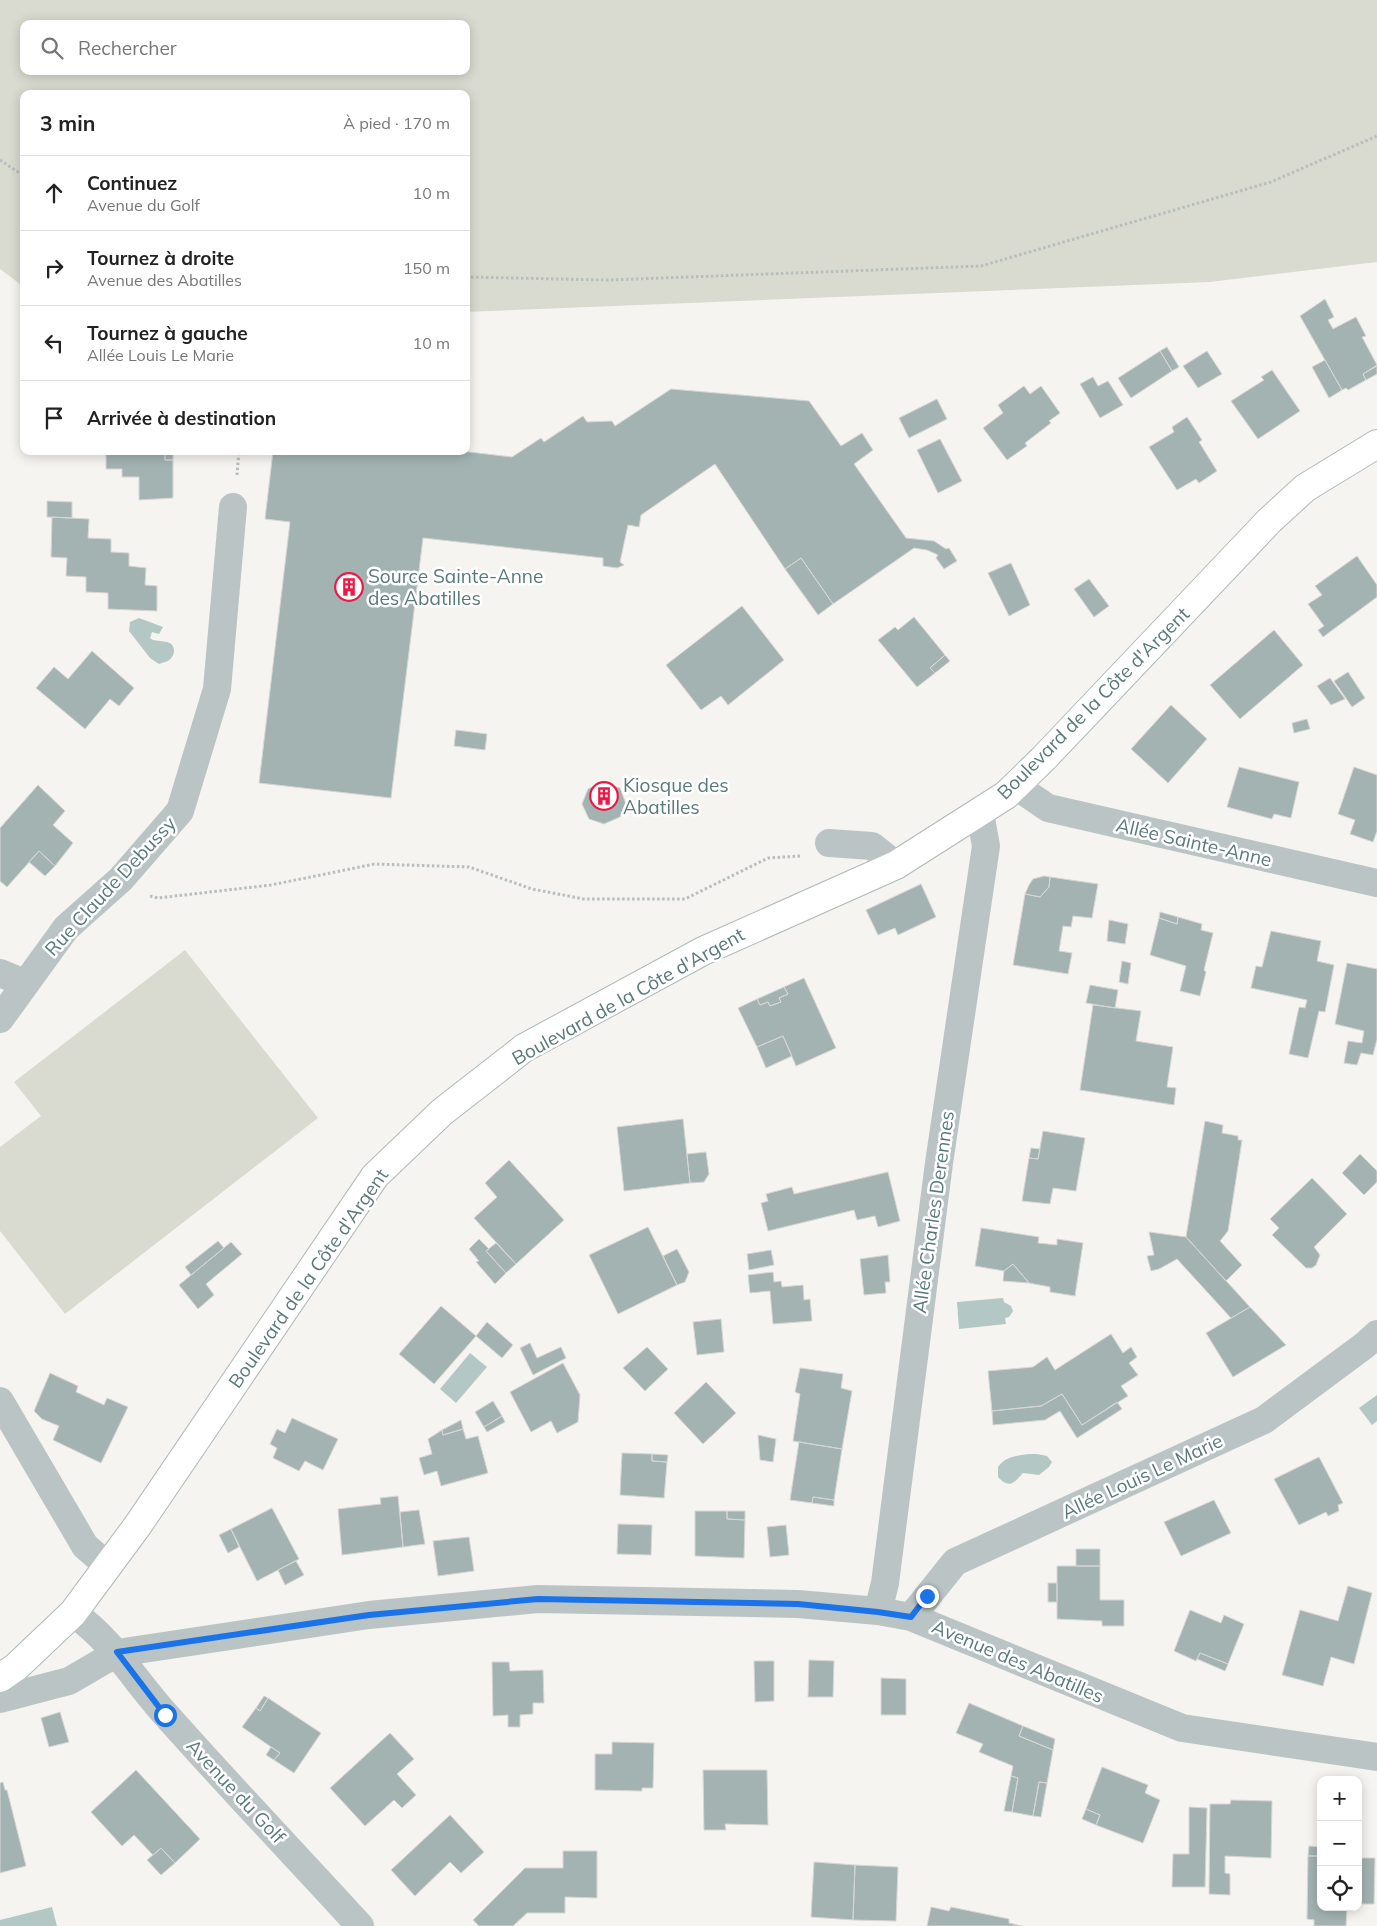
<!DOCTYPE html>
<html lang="fr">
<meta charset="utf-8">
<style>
body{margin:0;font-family:Mulish,sans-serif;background:#f2f2f2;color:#222}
.controls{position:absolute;right:15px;bottom:15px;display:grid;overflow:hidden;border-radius:10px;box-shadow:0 2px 12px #0003}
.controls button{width:45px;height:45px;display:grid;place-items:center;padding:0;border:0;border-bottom:1px solid #e0e0e0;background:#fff;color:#222;font:25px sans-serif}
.stop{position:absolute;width:15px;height:15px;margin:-11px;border:4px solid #1a73e8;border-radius:50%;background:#fff}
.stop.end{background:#1a73e8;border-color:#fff;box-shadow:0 1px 5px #0008}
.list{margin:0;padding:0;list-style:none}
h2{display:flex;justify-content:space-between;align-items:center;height:65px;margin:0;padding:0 20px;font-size:21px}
h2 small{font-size:16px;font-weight:400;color:#767676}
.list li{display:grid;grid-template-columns:32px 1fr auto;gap:15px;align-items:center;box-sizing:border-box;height:75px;padding:0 20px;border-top:1px solid #e0e0e0}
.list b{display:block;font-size:19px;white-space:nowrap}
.list p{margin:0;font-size:16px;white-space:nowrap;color:#767676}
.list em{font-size:16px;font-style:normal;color:#767676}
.icon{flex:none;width:28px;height:28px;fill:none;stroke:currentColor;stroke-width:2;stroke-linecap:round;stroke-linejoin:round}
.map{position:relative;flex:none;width:1377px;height:1926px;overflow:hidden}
.search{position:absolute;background:#fff;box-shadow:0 2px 12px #0003;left:20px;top:20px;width:450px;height:55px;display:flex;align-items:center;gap:12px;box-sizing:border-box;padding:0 18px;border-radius:10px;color:#767676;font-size:19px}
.panel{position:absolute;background:#fff;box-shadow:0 2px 12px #0003;left:20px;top:90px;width:450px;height:365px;border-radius:10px}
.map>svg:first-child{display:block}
</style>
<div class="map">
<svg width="1377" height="1926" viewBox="0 0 1377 1926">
<rect width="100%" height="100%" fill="#f6f4f1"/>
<path fill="#d9dbd0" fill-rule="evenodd" d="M0,0h1377v262l-167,20 -744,30v-218h-442v193l-24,-18zM24,24h442v47h-442z
M185,950l133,168 -253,196 -65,-83v-84l41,-31 -27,-34z"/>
<path fill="#b3c8c4" d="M139,618l24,9 -4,7 -7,-2 -2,6c6,6 23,-1 24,12 0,5 -2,8 -6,11l-9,3 -9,-6 -21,-27 1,-9z
M1003,1298l1,4 7,4 2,5 -4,6 -4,1 1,6 -47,5 -2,-27z
M470,1353l17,14 -31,36 -16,-14z
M1377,1395v26l-5,4 -13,-17z
M1037,1454l10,2 5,6 -3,5 -10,8 -16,-2c-9,10 -14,16 -25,4v-10c8,-12 26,-13 39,-13z
M52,1907l5,19h-57v-6z"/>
<path fill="#a2b3b2" stroke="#d7d6d4" d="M1325,299l9,18 -6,3 5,9 23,-12 10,19 -4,1 15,28 -14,9 3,6 -18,10 -2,-2 -4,2 -42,-74z
M1167,347l12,20 -7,4 -12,-20z
M1160,351l12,20 -41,27 -13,-20z
M1207,351l15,23 -24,14 -15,-22z
M1325,360l17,30 -13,8 -17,-31z
M1377,366v8l-11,6 -3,-6z
M1272,370l28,41 -42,28 -27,-38 33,-21 -3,-3z
M1093,377l5,9 10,-5 15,24 -23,13 -20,-34z
M1024,386l6,8 11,-8 19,27 -11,8 2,2 -26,20 2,3 -20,14 -24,-32 20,-15 -5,-8z
M671,389l138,12 32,45 21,-13 11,17 -19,14 52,74 28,3 12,8 3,-1 8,13 -13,8 -8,-11 2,-3 -11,-5 -13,-2 -81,56 -32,-46 -16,11 -70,-105 -74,51 -2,12 -11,-2 -8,37 4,3 -7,3 -14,-2v-8l-180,-20 -32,260 -132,-15 31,-261 -25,-3 8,-68h188l51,6 29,-19 3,4 39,-26 4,6 25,-1 3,5z
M937,399l10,20 -38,19 -10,-20z
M1187,417l15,23 -3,2 18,29 -18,12 -3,-4 -19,11 -28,-43 25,-15 -2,-5z
M940,439l22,42 -24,12 -21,-43z
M106,451h59v9h8v38l-34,2v-23h-17v-8h-16z
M165,451h8v9h-8z
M47,501l25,1v16l-25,-1z
M52,517l37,2 -1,19 23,1v13l18,1v13l17,2 -1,17 12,1v25l-49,-2v-16l-22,-1v-15l-20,-1 1,-18 -16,-1z
M1357,556l20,29v12l-54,40 -5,-7 6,-4 -16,-22 14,-9 -7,-9z
M801,558l32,46 -15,11 -33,-46z
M1011,563l19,42 -21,11 -21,-43z
M1089,579l20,27 -15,11 -20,-28z
M742,606l42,54 -56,45 -7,-9 -20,14 -35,-45z
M914,617l31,38 -15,13 5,5 -18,14 -39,-47 17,-13 3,3z
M1274,630l29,35 -63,54 -30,-34z
M92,651l42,37 -15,18 -9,-7 -25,30 -49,-41 18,-21 14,12z
M945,655l5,6 -15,12 -5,-5z
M1348,672l17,26 -13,9 -18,-26z
M1330,678l15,21 -14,6 -14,-19z
M1171,705l36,34 -39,44 -37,-34z
M1307,719l3,10 -16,4 -2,-10z
M456,730l31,4 -2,16 -31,-4z
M1239,767l60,15 -8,36 -17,-4 -2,5 -45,-12z
M1354,767l23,8v56l-4,11 -23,-8 5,-14 -17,-6z
M602,782l18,6 6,16 -6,13 -16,7 -15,-5 -7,-15 6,-15z
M38,785l27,26 -12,14 20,18 -18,23 -16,-15 -32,36 -7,-6v-53z
M39,851l16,15 -10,10 -16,-14z
M1044,876l6,1 -1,10 -9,10 -15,-3 4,-9 4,-6z
M1050,877l48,7 -6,34 -19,-2 -2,11 -8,-1 -4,25 13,2 -4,21 -55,-9 12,-71 15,3 9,-10z
M921,884l15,33 -38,18 -3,-7 -17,7 -12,-25z
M1160,912l18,5 -1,7 -18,-6z
M1178,917l24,7 -1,6 12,3 -9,37 2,2 -6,24 -20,-5 6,-25 -36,-11 9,-37 18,6z
M1109,920l19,4 -3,20 -18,-3z
M1271,931l50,10 -4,20 17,4 -9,47 -6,-1 -11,47 -19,-4 10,-47 6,1 2,-8 -56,-12 5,-22 6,1z
M1122,961l9,2 -3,21 -9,-2z
M1347,963l30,6v70l-4,16 -12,-2 -4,12 -13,-2 4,-22 14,2 2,-12 -29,-7z
M804,978l32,70 -40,18 -13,-30 -26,11 -19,-39 19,-9 3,6 8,-3 2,4 11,-4 -2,-4 9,-4 -4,-7z
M1090,985l28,5 -3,18 -29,-5z
M784,987l4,7 -9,4 2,4 -11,4 -2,-4 -8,3 -3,-6z
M1093,1005l48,6 -5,30 37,6 -6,40 9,1 -2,17 -94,-15z
M783,1036l9,20 -26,12 -9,-21z
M683,1119l7,64 -66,8 -7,-64z
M1205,1121l18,4 -1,8 16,3v4h4l-14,91 -8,10 22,24 -16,16 -40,-44z
M1043,1131l42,7 -9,53 -23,-3 -3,16 -28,-3 7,-43 9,1z
M1031,1148l9,1 -2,10 -9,-1z
M706,1152l3,22 -5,8 -14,1 -3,-29z
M1360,1154l17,17v11l-13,13 -22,-22z
M509,1160l55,60 -48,44 -42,-46 23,-21 -12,-14z
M888,1172l12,49 -22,6 -3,-11 -18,4 -3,-10 -86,21 -7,-28 7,-2 -2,-7 26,-7 2,7z
M1312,1178l35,36 -33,33 6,8 -4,10 -4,3h-6l-34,-33 7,-7 -9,-9z
M648,1227l29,58 -59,29 -29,-59z
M981,1228l58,9 -1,6 19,2v-6l26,4 -8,53 -25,-4v-5l-21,-4 -16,-19 -9,7 -29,-5z
M1149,1232l37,5 64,70 -19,11 -54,-59 -18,10 -8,2 -4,-15 7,-1z
M479,1239l10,10 -3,2 20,22 -11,11 -19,-22 3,-1 -10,-12z
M218,1241l6,7 -33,27 -6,-8z
M231,1242l11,12 -36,30 8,11 -16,14 -19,-24z
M496,1243l20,21 -10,9 -20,-22z
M677,1249l12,23 -4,10 -8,3 -14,-29z
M771,1250l3,15 -25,5 -2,-16z
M888,1255l2,27h-5l1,11 -22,2 -4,-36z
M1013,1264l16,19 -26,-2 1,-10z
M773,1272l1,10 7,-1 1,6 21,-2 1,15 6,-1 2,22 -39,3 -3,-33 -20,2 -2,-18z
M441,1306l35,30 -42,48 -35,-30z
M1250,1307l36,38 -53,32 -27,-44z
M721,1319l3,33 -27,3 -4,-33z
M487,1322l26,23 -11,13 -26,-22z
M1111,1334l12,19 8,-6 6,10 -8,6 9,12 -17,11 7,10 -46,29 -20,-31 -21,12 -49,5 -4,-40 45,-4 14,-10 8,13z
M530,1343l7,15 24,-11 5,11 -33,17 -13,-27z
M647,1347l21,22 -23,22 -22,-23z
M563,1363l17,32 -2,27 -21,11 -6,-12 -20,11 -21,-40z
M800,1368l43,6 -2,14 11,3 -10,58 -49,-8 7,-47 -5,-2z
M50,1373l28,13 -2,6 28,13 3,-7 21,9 -27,56 -48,-23 6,-14 -17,-7 -8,-8z
M706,1382l30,31 -33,31 -29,-31z
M1062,1394l20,31 35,-23 5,7 -45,29 -17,-27 -15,9 -52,5 -1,-14 49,-5z
M493,1401l9,15 -18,11 -9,-15z
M502,1416l3,6 -18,10 -3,-5z
M292,1418l46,21 -15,31 -18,-9 -6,10 -26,-13 4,-10 -7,-4 7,-15 8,4z
M461,1420l2,9 -20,6 -1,-5z
M463,1429l3,10 12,-3 10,37 -47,13 -4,-15 -13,4 -5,-17 13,-4 -4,-15 14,-9 1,5z
M758,1435l18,4 -3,23 -13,-2z
M799,1442l43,7 -8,51 -21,-3 -1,6 -22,-3z
M622,1453l30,1v7l15,1 -3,36 -44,-3z
M652,1454l16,1 -1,7 -15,-1z
M1319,1457l24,46 -5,2 1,6 -11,5 -2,-4 -27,13 -25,-46z
M398,1496l5,51 -61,8 -4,-46 43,-5 -1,-6z
M813,1497l21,3v6l-22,-3z
M1214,1500l17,33 -50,23 -17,-34z
M272,1508l27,51 -42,22 -26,-52z
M419,1510l6,34 -22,3 -3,-35z
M695,1511h32v8l18,1 -1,38 -49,-2z
M727,1511h18v9l-18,-1z
M618,1524l34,1 -1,30 -34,-1z
M786,1525l3,30 -19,2 -3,-30z
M231,1529l8,18 -11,6 -9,-18z
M469,1537l5,34 -36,5 -5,-35z
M1076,1549h24v17h-24z
M296,1561l8,14 -19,10 -7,-15z
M1057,1566h43v34h24v26h-22v-5l-45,-2z
M1048,1583h9v19h-9z
M1348,1586l24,7 -18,71 -23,-7 -8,29 -41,-11 18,-65 38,11z
M1190,1610l31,13 3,-8 20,9 -16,40 -28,-11 -4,8 -22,-10z
M1200,1653l28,11 -3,7 -28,-12z
M809,1660l25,1 -1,36h-25z
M754,1661h20v40l-19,1z
M492,1662h17l1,9 33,-1 1,33h-11v11l-13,1v12h-12v-12l-15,1z
M881,1678l25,1v36h-25z
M264,1696l4,2 -8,13 -4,-3z
M268,1698l53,35 -27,40 -20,-13 6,-7 -38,-26 14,-19 4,3z
M969,1703l54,23 -4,10 34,14 -6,33 -8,-1 -6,34 -21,-4 6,-34 -7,-2 2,-10 -34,-14 4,-8 -27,-11z
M60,1712l9,30 -20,5 -8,-29z
M1023,1726l32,13 -2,11 -34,-14z
M390,1733l24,26 -17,15 19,21 -14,13 -8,-8 -29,26 -35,-38z
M612,1742l42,1 -1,45h-11v3l-47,-1v-36h17z
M271,1747l9,6 -6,7 -8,-5z
M1102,1767l46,18 -3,8 15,7 -17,43 -47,-18 4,-10 -14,-6z
M136,1770l64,69 -25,24 -14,-15 -8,7 -19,-20 -12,11 -31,-34z
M703,1770h64l1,55 -43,-1 1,6h-22z
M1011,1776l7,2 -6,34 -8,-1z
M3,1782l2,8h2l19,76 -26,7v-90z
M1039,1782l8,1 -6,34 -8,-1z
M1231,1800l41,1 -1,57 -46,-2v17l5,1v21l-21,-1 1,-90h20z
M1189,1807l18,1 -2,79h-33l1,-33h16z
M1086,1809l14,6 -4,10 -14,-6z
M450,1815l34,37 -23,21 -11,-11 -35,34 -24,-26z
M1309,1846l12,1v9h-13z
M161,1848l14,15 -14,12 -14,-15z
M563,1851h34v47l-32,-1v16h-38l-14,13h-34l-6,-6 52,-52h38z
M1308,1856h13v51h26l-1,19h-32v-6l-7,-1z
M1358,1858h17l-1,46h-16z
M814,1862l41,3 -2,55 -42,-3z
M855,1865l43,2 -2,54 -43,-1z
M931,1907l18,4 2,-4 58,12v4l13,3h-95z"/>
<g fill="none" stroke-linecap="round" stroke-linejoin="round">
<defs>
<path id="major" d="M0,1678l16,-11 57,-54 65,-88 237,-349 67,-64 82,-64 179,-97 193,-86 110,-70 38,-37 225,-237 36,-33 72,-44"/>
</defs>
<use href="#major" stroke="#aeb9b9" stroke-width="30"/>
<path stroke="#b7bebe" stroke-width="3" stroke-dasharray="2.5 2.5" stroke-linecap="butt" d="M0,160l24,16
M466,277l142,3 373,-14 290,-84 106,-46
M237,475l2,-24
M150,896l8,2 113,-13 103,-21 95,3 63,22 52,10h101l83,-41 33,-2"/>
<path stroke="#bbc4c4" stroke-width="28" d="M1016,786l32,22 329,75
M829,843l43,3 24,19
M0,973l24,10
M0,1019l66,-91 55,-49 59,-68 37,-122 16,-182
M0,1401l85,145 23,20
M878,1611l7,-28 54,-420 47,-317 -6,-33
M73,1613c41,29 61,67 94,103 63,71 129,140 193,210
M911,1617l44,-55 309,-142 101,-75 12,-11
M0,1699l69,-18 48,-28 252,-38 169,-16 260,5 80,7 33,6 271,111 195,29"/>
<use href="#major" stroke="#fff" stroke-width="28"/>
</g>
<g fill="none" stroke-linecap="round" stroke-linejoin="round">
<path stroke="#1a73e8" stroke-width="6" d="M165,1715l-48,-63 252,-37 169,-16 260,5 80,8 33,5 16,-21"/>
</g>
<defs>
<symbol id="building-ring" viewBox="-11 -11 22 22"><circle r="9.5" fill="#fff" stroke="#f01744" stroke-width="1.5"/><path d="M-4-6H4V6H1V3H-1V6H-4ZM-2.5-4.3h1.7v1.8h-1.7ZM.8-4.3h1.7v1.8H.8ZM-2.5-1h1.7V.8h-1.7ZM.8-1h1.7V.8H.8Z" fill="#f01744"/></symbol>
</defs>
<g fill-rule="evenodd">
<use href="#building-ring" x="333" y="571" width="32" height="32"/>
<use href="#building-ring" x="588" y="780" width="32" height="32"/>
</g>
<g text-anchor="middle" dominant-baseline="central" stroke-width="5" stroke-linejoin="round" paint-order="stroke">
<g font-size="19" fill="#5a7979" stroke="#fff" text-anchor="start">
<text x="368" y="576">Source Sainte-Anne<tspan x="368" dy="22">des Abatilles</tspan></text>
<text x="623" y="785">Kiosque des<tspan x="623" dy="22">Abatilles</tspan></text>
</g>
<g font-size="19" fill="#5a7979" stroke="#fff">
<text transform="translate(1093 703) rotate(-45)">Boulevard de la Côte d'Argent</text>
<text transform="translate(1194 842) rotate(13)">Allée Sainte-Anne</text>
<text transform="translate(110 886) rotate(-47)">Rue Claude Debussy</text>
<text transform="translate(628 996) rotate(-29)">Boulevard de la Côte d'Argent</text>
<text transform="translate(933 1212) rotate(-82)">Allée Charles Derennes</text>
<text transform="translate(308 1278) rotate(-55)">Boulevard de la Côte d'Argent</text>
<text transform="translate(1142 1476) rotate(-25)">Allée Louis Le Marie</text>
<text transform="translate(1018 1661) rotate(23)">Avenue des Abatilles</text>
<text transform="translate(236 1791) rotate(47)">Avenue du Golf</text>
</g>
</g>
</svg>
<div class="controls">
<button>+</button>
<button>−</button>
<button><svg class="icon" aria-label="locate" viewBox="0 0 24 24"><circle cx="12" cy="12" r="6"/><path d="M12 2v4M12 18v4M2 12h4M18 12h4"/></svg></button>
</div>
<div class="stop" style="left:165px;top:1715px"></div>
<div class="stop end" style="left:927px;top:1596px"></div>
<div class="search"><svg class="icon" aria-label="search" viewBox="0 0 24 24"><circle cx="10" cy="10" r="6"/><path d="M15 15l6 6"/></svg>Rechercher</div>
<section class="panel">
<h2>3 min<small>À pied · 170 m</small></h2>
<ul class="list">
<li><svg class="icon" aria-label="ahead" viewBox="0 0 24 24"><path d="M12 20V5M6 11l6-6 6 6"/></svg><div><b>Continuez</b><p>Avenue du Golf</p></div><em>10 m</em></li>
<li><svg class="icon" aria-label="right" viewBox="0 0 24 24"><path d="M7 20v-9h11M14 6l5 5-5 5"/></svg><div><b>Tournez à droite</b><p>Avenue des Abatilles</p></div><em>150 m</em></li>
<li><svg class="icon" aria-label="left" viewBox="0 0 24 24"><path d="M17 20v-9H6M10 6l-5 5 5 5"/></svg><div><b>Tournez à gauche</b><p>Allée Louis Le Marie</p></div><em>10 m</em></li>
<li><svg class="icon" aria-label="arrive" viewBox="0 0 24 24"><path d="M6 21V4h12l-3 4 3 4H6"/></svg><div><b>Arrivée à destination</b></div></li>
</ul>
</section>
</div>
